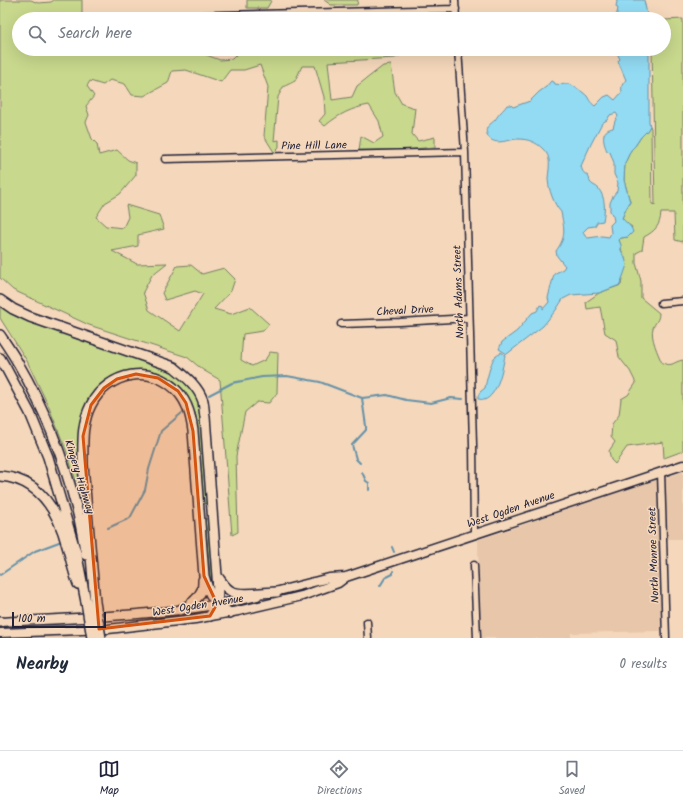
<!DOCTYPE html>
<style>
body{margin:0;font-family:Kalam,sans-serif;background:#f6f6f7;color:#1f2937}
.scale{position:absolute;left:12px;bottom:10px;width:94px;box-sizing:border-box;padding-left:4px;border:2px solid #22223b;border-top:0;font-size:11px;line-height:14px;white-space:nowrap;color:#22223b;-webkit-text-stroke:3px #f5d8bb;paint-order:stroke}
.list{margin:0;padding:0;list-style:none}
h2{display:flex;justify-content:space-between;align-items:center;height:52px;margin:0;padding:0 16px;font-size:17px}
h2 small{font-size:13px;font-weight:400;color:#747a83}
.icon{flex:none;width:22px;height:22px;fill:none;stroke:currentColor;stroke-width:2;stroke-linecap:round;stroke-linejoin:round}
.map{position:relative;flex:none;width:683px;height:638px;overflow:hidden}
.search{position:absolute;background:#fff;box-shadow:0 4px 16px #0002;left:12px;right:12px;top:12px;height:44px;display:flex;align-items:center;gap:10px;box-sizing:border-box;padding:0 14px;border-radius:22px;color:#747a83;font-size:15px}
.sheet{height:112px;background:#fff}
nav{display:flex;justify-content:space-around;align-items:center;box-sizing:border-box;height:56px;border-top:1px solid #e0e1e3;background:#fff;font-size:11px;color:#747a83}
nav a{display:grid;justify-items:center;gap:2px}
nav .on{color:#22223b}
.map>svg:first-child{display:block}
</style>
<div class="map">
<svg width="683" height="638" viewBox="0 0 683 638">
<rect width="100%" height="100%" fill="#f5d8bb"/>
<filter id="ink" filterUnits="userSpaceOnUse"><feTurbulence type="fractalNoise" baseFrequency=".025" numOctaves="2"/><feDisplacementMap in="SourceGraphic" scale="8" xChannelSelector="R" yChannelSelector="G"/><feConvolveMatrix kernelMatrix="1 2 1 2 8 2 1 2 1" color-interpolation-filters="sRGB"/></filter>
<g filter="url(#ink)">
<path fill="#e7c6aa" d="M683,472v67h-19l-1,-61z
M657,479l4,152 -90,2v5h-91l-2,-98z
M78,634l1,4h-79v-1l7,-1z"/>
<path fill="#c8d88c" stroke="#757d64" d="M0,0h31l7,3 13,-1 3,-2h28v19h-63v30h171l30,11 12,-1 10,-10h36l8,1 115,-1v6l-6,3 -67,4 4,38 20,-3 5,-11 26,-20 8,-1 4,27 7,12 13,4 -3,26 6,7 17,-4v10l-32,3h-44l2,-14 13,7 9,-6 -4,-16 -10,-16c-17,3 -30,9 -44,21l-6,-5 6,-7 -1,-17 -9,-31h-13l-7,15 -12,6 -5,10 -4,44 5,-1v7l-5,5 -10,-16 4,-49 -8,-22 -16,5h-14l-9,12 -35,-12 -14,1 -4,12 -24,13 -12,-1 -7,-11 -15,-4 -7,5 -13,-4 -3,5 7,10 -8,10 3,9 -3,7 6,17 5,5 2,11 18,-5 11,10 8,3v12l-16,19 -15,9 -9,14 10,9 17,2 5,-11 -2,-12 33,10 5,14 -26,6v11l-26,5 25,13 30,-1 -15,12 -9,17 6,18 31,21 23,-37 -8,-3 -30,9 -3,-7 15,-27 14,-1 11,9 22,-6 11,11 -4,12 -17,18 17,5 19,-7 19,17 -6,7 -20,3 -2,26 11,6 13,-6 5,-8 8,1 -1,40 -8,10 -12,-1 -12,10 -9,44 2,76 -6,3 -12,-155 -17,-10 -16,-13 -98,-32 -76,-35 -13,-12z
M247,0h24v1l-4,7h-20z
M324,0h34l-1,5h-26z
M683,19v223l-8,-2 -1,-27h-13c-1,13 -6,18 -17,24l-2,13 -6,3v10l5,18v17l18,15c0,8 -4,9 -6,15 -3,9 5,26 9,35 12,4 10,-1 21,-3v91l-19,7 -1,-16 -36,5 -12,17 -4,-4 -2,-9 6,-9 -4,-5 1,-13 7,-9 2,-16 7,-4 8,-12 -6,-12 -11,-14 -3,-17 -11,-7 -5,-26 -13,2 -1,-7 13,-9 22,-8 4,-27c-5,-8 -3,-11 -6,-18l2,-2 7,-1 4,-10 -7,-5 -3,-4 4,-9 4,-7 -6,-22 1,-17 6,-13 4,-4 6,-9 6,-6 3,-5 1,2 1,76 3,1 -3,-156h12v-29z
M0,306l24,14 59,21 69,22 18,7 12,8 8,9 6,9 4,10 7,97 -4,1c-2,-18 -3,-36 -4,-55 -1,-11 0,-26 -4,-36 -3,-7 -7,-12 -11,-18 -3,-4 -6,-9 -10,-12 -20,-18 -52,-16 -73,1 -6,6 -11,15 -15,23 -11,23 -8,49 -6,75l-3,2 -11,-34 -18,-45 -21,-44 -27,-43z
M205,518l4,3 4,63 -2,1z"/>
<path fill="#92dbf3" stroke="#6591a9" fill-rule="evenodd" d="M616,0h28l4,19h-33l1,-2 2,-8 -2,-3 1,-4z
M618,49h31v73l1,4 -3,5 -6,6 -6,9 -4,4 -6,13 -1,17 6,22 -4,7 -4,9c4,5 9,7 11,14l-5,5 -7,1 -2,2 2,5v5l4,8 2,7 -7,20 -21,8 -28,2 -8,4 -7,11 -13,16 -36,28 -8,-5 3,-7 15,-11 15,-18 5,-2 3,-6 3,1v3l6,-7 -1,-4 6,-24 9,-5 2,-3 -8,-10 -1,-5c11,-15 8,-22 5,-39 -7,-7 -13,-24 -13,-34 1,-11 4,-21 -5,-29 -7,-7 -15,-10 -25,-10 -9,0 -26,9 -31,-5 -3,-7 4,-10 8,-14 2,-3 4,-6 6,-8 2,-2 4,-4 6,-7h4l2,2 17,-6 9,-9 7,-5 5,-6 3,1 1,2c4,1 9,0 13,0 5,1 15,8 19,12 3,5 3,6 8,10l9,-9 5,-2 6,5 7,-8c-1,-6 0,-8 4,-12l-8,-19 2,-2 -2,-4zM616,113l2,3 -3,5 -2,7c-13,2 -10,14 -6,23l3,1 4,11v11l4,9 -1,8 -4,5 -3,7v8l3,5 1,5 -4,4 1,8 -2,4 -7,-1 -14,2 -3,-2 -2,-4 5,-5 7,-1 2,-4 6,-1c2,-12 3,-23 -5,-33 -2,-2 -6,-3 -8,-6 -1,-3 0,-3 -2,-6 -5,-4 -5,-3 -7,-10l10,-22 11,-21 5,-3 3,-5z
M501,352l4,3c-2,11 -7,41 -21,45 -1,0 -4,-1 -6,-1v-3l2,-4 5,-4c1,-6 6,-26 9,-30 3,-3 2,-2 6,-4z"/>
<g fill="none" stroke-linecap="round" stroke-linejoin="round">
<path stroke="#6591a9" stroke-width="2" d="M209,395l23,-12 30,-6 25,-1 33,6 42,16 25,-3 19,5 25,3 20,-5 12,1
M360,463l-4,-4 -4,-14 14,-15v-4l-4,-28
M362,472l4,9 3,2v7
M108,528l22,-10 15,-28 4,-21 12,-38 22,-19
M392,547l2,5
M0,575l35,-24 24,-9
M380,586l5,-8 8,-4v-3"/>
<defs>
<path id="minor" d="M455,0l1,19
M182,16l274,-7
M458,49l7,103 8,292 1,90
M165,159l300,-7
M661,303l22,-2
M341,324l59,-2 69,-4
M661,472l5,166
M474,565l3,73
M367,622l1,16"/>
<path id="major" d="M271,593l58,-15 17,-1 337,-112
M0,622c60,-3 120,-5 179,-12 27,-3 53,-8 78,-14
M0,633l108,-4 87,-10 43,-8 64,-15 36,-13 8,-6"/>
<path id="highway" d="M0,300l13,9 17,8 144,50c11,9 24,19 29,34 1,5 1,10 2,16l12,159c1,16 3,26 -7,40
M0,335c6,9 13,19 18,28 27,46 46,96 59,147 4,15 6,30 9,45
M0,358l7,12 23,43 18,44 29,99 9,46
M0,476c40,3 58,35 67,70 4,13 6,25 11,38
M218,577c4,5 8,13 15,15 10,4 33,0 44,0
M95,602l-12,-137c0,-20 -2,-41 8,-60 17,-33 61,-42 87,-13 10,11 13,25 15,39l11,145c5,18 9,28 26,37
M180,610c9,-4 18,-11 22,-20 1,-3 1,-7 1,-10
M0,622h1"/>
</defs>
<use href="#minor" stroke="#22223b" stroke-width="9"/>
<use href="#major" stroke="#22223b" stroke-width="11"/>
<use href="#highway" stroke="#22223b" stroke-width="12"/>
<use href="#minor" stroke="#f5d8bb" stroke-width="6"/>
<use href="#major" stroke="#f5d8bb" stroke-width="8"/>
<use href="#highway" stroke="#f5d8bb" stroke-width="9"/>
<defs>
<path id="highway-bridge" d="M86,602l6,36
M95,602l6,36"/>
</defs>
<use href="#highway-bridge" stroke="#22223b" stroke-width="12" stroke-linecap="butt"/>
<use href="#highway-bridge" stroke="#f5d8bb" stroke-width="9"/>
</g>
</g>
<path fill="#d45411" fill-opacity="0.2" stroke="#d45411" stroke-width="3" stroke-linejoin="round" d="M136,374l22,4 20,13 8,12 7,28 11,145 13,28 -7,12 -111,13 -16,-193 8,-31 13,-17 13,-9z"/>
<g text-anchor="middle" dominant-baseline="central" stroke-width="3" stroke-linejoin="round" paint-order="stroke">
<g font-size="11" fill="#22223b" stroke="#f5d8bb">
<text transform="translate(314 146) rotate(-1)">Pine Hill Lane</text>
<text transform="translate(459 292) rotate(-92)">North Adams Street</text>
<text transform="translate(405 311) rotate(-3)">Cheval Drive</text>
<text transform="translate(79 477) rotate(73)">Kingery Highway</text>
<text transform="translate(511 510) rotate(-19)">West Ogden Avenue</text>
<text transform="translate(654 555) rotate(-92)">North Monroe Street</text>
<text transform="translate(198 606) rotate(-9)">West Ogden Avenue</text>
</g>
</g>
</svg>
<div class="scale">100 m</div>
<div class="search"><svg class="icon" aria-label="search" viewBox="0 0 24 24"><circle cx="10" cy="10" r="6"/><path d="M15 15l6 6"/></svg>Search here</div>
</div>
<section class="sheet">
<h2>Nearby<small>0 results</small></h2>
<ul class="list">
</ul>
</section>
<nav>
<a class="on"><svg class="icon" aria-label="map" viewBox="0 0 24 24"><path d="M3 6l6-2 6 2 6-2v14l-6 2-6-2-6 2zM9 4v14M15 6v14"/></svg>Map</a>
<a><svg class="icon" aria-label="directions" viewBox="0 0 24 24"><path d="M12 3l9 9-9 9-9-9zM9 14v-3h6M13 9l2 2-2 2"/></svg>Directions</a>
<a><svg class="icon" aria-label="saved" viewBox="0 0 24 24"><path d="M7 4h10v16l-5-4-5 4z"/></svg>Saved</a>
</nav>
